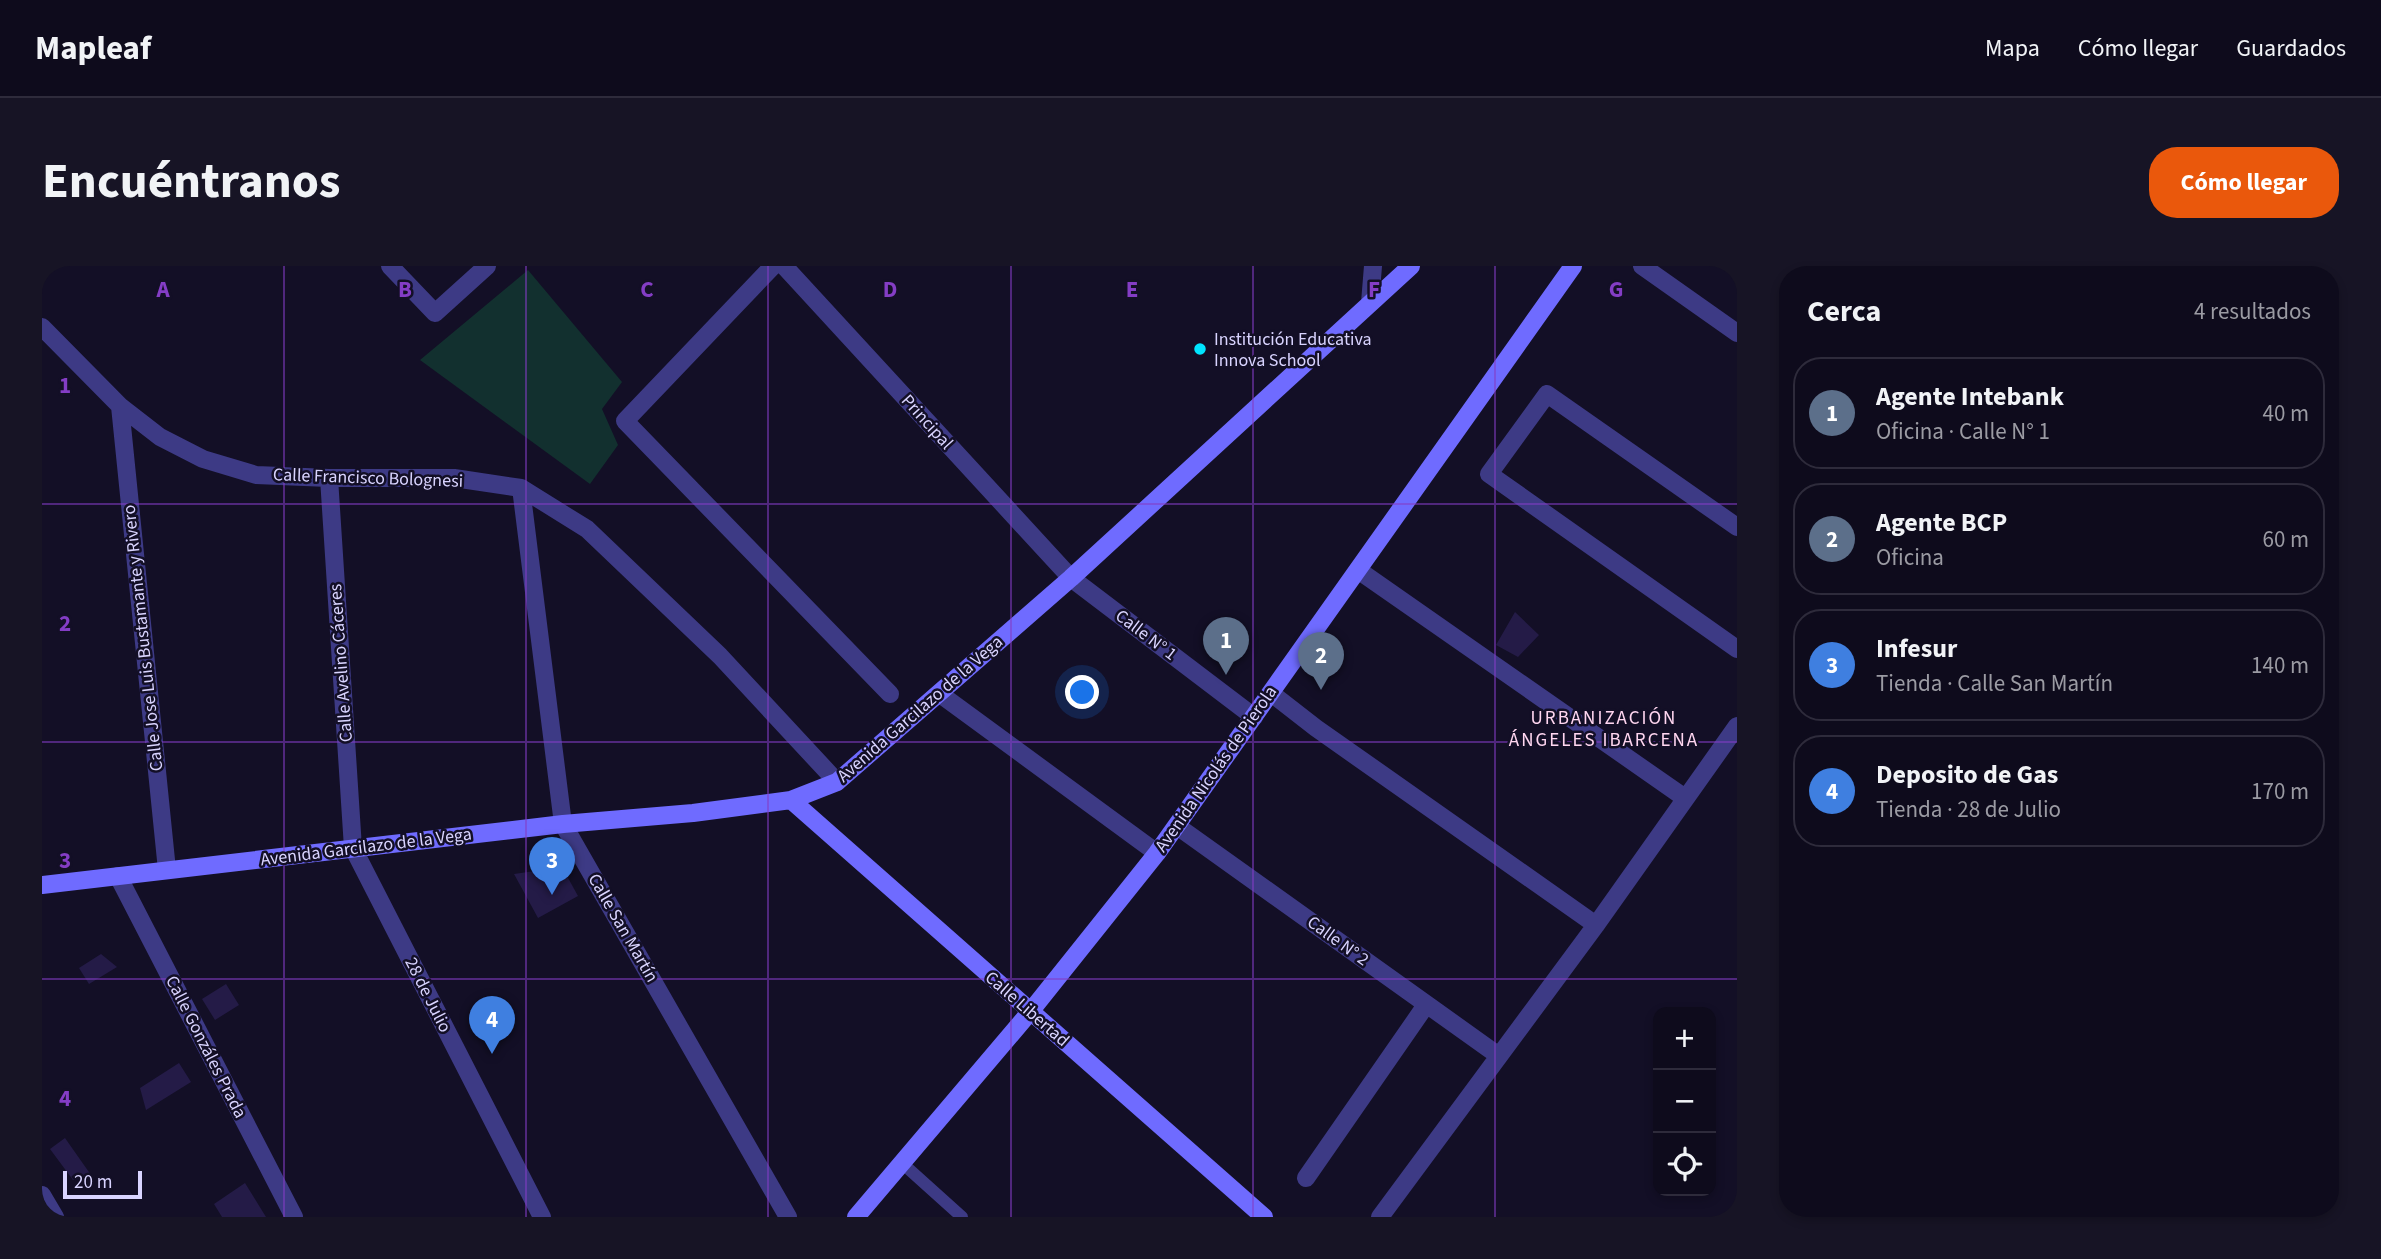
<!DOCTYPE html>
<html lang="es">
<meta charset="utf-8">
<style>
body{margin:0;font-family:"Source Sans 3",sans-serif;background:#171425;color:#f1f3f6}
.controls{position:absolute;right:21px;bottom:21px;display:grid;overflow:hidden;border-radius:14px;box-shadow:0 4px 10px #0003}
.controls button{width:63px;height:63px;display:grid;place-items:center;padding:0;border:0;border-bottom:2px solid #2e2b3b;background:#0e0b1c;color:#f1f3f6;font:35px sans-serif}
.scale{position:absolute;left:21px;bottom:18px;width:79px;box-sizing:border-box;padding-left:7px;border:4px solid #d9d4ff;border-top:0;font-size:19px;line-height:24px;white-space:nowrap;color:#d9d4ff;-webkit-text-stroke:5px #130f26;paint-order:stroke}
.you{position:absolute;left:1041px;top:427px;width:24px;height:24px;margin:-18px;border:5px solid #fff;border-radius:50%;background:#1a73e8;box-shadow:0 0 0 10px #1a73e833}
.badge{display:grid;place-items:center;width:46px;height:46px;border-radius:50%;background:#ea580c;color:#fff;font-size:23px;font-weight:700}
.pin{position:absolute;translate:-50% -58px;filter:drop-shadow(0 2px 4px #0008)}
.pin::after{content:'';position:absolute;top:37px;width:24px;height:21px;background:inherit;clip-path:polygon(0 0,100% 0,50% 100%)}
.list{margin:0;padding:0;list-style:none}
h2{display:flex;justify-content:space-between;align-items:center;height:91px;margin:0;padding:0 28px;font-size:30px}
h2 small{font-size:23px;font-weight:400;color:#9b9ba3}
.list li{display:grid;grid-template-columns:46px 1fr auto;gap:21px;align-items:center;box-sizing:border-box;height:112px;margin:0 14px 14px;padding:0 14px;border:2px solid #2e2b3b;border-radius:28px}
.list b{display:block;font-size:26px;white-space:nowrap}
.list p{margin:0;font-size:23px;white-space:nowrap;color:#9b9ba3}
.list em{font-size:23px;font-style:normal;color:#9b9ba3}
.icon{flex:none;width:38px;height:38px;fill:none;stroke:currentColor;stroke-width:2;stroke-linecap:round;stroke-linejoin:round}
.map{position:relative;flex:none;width:1695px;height:951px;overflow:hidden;border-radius:28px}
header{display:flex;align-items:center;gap:42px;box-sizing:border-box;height:98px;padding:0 35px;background:#0e0b1c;border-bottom:2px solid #2e2b3b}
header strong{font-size:33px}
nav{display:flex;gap:38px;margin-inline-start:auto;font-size:24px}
.intro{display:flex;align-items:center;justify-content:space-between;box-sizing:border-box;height:168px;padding:0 42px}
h1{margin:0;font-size:49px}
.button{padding:18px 32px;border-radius:28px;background:#ea580c;color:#fff;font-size:24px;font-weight:700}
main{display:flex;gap:42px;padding:0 42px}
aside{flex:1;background:#0e0b1c;border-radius:28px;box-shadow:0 4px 10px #0003}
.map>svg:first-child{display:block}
</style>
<header>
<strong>Mapleaf</strong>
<nav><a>Mapa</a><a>Cómo llegar</a><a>Guardados</a></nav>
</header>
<div class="intro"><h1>Encuéntranos</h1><a class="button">Cómo llegar</a></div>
<main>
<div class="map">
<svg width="1695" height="951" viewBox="0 0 1695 951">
<rect width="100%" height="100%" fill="#130f26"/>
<path fill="#12302f" d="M486,4l94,112 -20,27 16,36 -28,39 -170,-124z"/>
<path fill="#241b47" d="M1473,346l24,23 -21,22 -22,-12z
M520,601l16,29 -40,22 -24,-44z
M59,688l16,13 -28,17 -10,-16z
M184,718l13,21 -24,15 -13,-21z
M137,797l12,19 -45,28 -6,-22z
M23,872l26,37 -18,5 -23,-31z
M203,917l21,34h-44l-8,-13z"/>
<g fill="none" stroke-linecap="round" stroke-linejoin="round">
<path stroke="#3d3a85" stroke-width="12" d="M860,897l60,54"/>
<path stroke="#3d3a85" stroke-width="18" d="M348,0l45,47 52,-47
M731,0l-148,155 265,273
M742,0l287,312 183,139
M1600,0l95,67
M1328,37l3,-37
M0,61l78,79 40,31 43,22 53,16 73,3h125l67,10 66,41 133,127 117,126
M78,140l47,464
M287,212l24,370 189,369
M479,222l42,336 225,393
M1695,261l-190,-133 -58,80 248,175
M1316,304l327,228
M1229,427l45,35 280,197
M898,428l217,159
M1135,560l322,230
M76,610l176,341
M1264,912l120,-173
M0,929l13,22
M1338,951l216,-292 141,-199"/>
<path stroke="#6f6bff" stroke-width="18" d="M749,534l473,417
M0,619l521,-61 130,-11 98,-13 46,-18 234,-204 340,-312
M814,951l174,-205 127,-159 416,-587"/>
</g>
<path fill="none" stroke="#843dc5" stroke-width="2" stroke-opacity="0.55" d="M242,0v951M484,0v951M726,0v951M969,0v951M1211,0v951M1453,0v951M0,238h1695M0,476h1695M0,713h1695"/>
<circle fill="#00e5ff" stroke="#130f26" stroke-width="2.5" cx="1158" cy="83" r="7"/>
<g text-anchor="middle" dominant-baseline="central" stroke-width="5" stroke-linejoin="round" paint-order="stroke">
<g font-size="18" fill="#d9d4ff" stroke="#130f26" text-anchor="start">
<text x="1172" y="73">Institución Educativa<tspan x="1172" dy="21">Innova School</tspan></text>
</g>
<g font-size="18" fill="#d9d4ff" stroke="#130f26">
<text transform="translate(885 156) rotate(48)">Principal</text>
<text transform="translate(326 212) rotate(2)">Calle Francisco Bolognesi</text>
<text transform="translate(1104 369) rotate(37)">Calle N° 1</text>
<text transform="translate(101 372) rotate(-96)">Calle Jose Luis Bustamante y Rivero</text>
<text transform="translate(299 397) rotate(-94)">Calle Avelino Cáceres</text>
<text transform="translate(878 443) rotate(-41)">Avenida Garcilazo de la Vega</text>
<text transform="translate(1174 503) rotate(-55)">Avenida Nicolás de Pierola</text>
<text transform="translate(324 581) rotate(-7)">Avenida Garcilazo de la Vega</text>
<text transform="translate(581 662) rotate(60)">Calle San Martín</text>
<text transform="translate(1296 675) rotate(36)">Calle N° 2</text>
<text transform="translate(386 729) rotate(63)">28 de Julio</text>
<text transform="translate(985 743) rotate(41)">Calle Libertad</text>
<text transform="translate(164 781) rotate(63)">Calle Gonzáles Prada</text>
</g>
<g font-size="19" letter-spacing="2" fill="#ffd6f0" stroke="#130f26">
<text x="1562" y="452">URBANIZACIÓN<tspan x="1562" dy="22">ÁNGELES IBARCENA</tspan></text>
</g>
</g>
<g font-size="23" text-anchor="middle" font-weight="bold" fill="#843dc5" stroke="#130f26" stroke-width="5" stroke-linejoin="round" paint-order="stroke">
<text x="121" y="31">A</text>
<text x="363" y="31">B</text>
<text x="605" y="31">C</text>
<text x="848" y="31">D</text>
<text x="1090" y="31">E</text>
<text x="1332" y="31">F</text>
<text x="1574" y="31">G</text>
<text x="23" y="127">1</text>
<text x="23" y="365">2</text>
<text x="23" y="602">3</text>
<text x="23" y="840">4</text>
</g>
</svg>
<div class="controls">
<button>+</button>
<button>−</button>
<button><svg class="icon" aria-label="locate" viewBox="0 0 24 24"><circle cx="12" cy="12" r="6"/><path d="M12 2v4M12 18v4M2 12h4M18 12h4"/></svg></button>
</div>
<div class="scale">20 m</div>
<div class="you"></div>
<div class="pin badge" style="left:1184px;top:409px;background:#5c6f8a">1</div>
<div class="pin badge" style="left:1279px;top:424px;background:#5c6f8a">2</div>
<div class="pin badge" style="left:510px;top:629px;background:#3f7fe0">3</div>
<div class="pin badge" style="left:450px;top:788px;background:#3f7fe0">4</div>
</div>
<aside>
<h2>Cerca<small>4 resultados</small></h2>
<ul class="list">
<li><span class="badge" style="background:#5c6f8a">1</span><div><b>Agente Intebank</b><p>Oficina · Calle N° 1</p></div><em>40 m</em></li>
<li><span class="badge" style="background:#5c6f8a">2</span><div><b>Agente BCP</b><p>Oficina</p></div><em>60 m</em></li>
<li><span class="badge" style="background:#3f7fe0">3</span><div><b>Infesur</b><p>Tienda · Calle San Martín</p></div><em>140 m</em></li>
<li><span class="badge" style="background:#3f7fe0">4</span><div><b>Deposito de Gas</b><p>Tienda · 28 de Julio</p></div><em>170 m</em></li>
</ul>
</aside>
</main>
